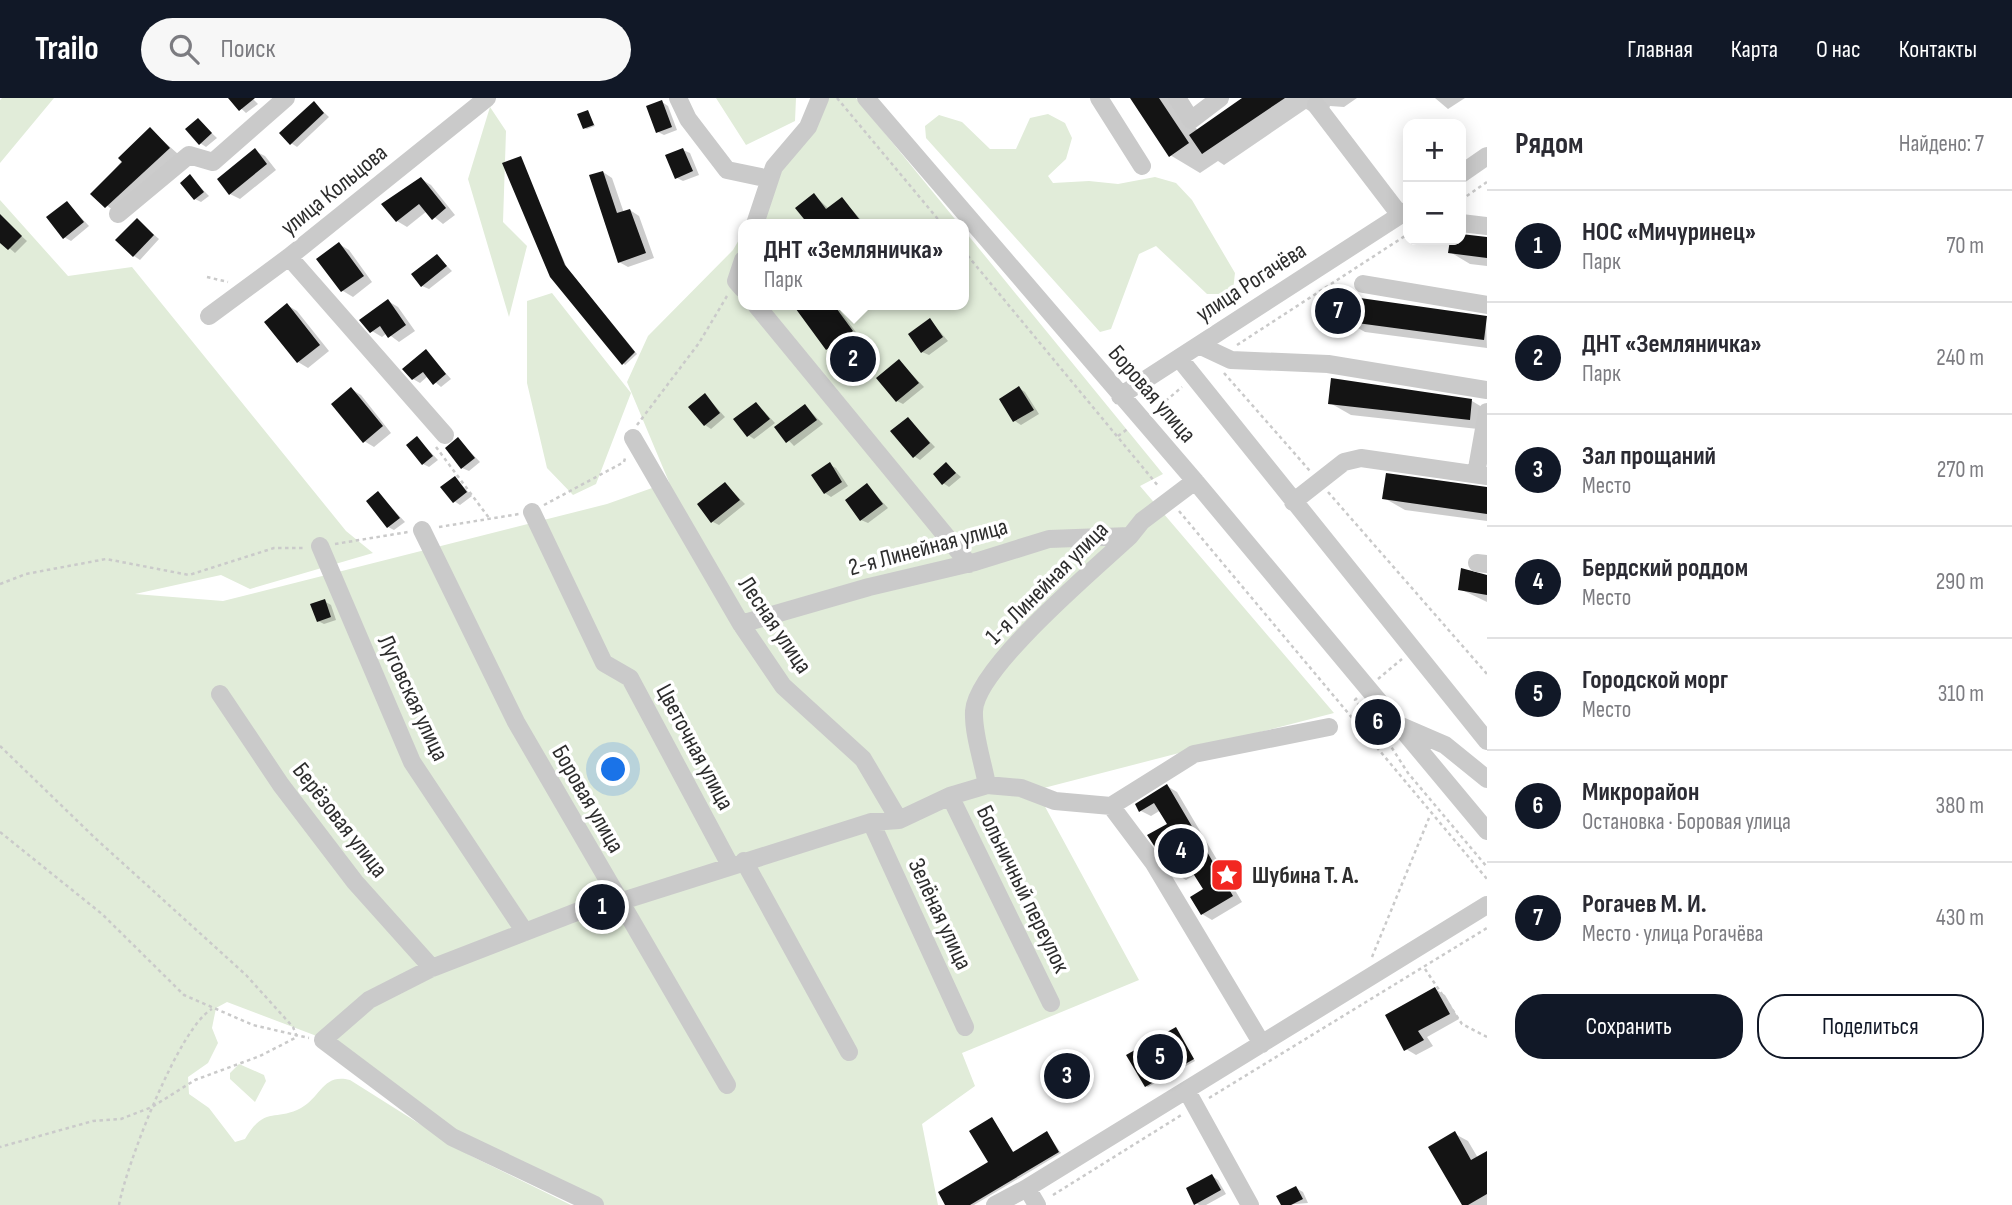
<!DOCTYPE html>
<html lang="ru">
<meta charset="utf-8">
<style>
body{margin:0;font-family:"Sofia Sans Condensed",sans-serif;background:#f7f7f7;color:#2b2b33}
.controls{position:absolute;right:21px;top:21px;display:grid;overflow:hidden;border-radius:14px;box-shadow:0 4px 18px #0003}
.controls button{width:63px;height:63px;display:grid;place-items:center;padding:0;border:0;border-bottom:2px solid #e1e1e2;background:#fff;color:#2b2b33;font:35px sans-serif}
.you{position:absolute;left:614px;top:672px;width:24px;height:24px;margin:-18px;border:5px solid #fff;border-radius:50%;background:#1a73e8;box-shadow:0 0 0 10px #1a73e833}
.badge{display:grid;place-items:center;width:46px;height:46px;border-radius:50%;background:#111827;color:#fff;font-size:23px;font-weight:700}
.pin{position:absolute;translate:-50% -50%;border:4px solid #fff;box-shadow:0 2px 7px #0006}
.popup{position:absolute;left:738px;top:121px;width:231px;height:91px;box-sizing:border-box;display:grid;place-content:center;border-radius:14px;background:#fff;filter:drop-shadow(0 2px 5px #0005);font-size:23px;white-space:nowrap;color:#7c7c81}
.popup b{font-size:26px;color:#2b2b33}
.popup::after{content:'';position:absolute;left:50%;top:100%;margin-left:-14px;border:14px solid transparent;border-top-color:#fff}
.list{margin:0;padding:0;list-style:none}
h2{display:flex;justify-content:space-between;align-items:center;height:91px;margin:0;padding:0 28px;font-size:30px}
h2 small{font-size:23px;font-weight:400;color:#7c7c81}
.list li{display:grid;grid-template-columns:46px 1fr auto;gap:21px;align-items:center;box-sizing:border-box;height:112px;padding:0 28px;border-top:2px solid #e1e1e2}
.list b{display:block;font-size:26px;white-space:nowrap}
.list p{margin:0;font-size:23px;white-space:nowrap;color:#7c7c81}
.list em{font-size:23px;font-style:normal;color:#7c7c81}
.actions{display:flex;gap:14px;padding:21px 28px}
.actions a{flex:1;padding:16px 0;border:2px solid #111827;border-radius:28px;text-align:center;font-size:24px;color:#111827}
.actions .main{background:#111827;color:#fff}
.icon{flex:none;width:38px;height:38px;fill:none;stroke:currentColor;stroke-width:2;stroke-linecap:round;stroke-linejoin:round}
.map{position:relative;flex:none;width:1487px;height:1107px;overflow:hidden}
header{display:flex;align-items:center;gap:42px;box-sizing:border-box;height:98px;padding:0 35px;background:#111827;color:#fff}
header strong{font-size:33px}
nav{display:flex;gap:38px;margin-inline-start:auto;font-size:24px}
.search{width:490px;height:63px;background:#f7f7f7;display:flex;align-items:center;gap:18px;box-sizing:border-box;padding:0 24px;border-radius:38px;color:#7c7c81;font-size:26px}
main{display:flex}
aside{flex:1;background:#fff}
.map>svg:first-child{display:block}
</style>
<header>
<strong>Trailo</strong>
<div class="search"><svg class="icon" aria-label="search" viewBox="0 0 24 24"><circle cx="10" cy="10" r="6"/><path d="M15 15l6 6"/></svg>Поиск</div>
<nav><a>Главная</a><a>Карта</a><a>О нас</a><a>Контакты</a></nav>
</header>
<main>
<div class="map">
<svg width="1487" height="1107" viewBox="0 0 1487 1107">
<rect width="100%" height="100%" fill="#fff"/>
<path fill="#e1ecd9" d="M2,0h52l-54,65v-63z
M716,0h80l-1,23 -49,24z
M820,0h36l103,126h-211z
M490,9l16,24 -3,91 24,24 -18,71 -41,-138z
M1048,16l17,9 7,15 -6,21 -18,17 5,7 36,-2 29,3 37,-7 21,6 16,17 43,73 -2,17 -7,4h-19l-51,-48 -17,8 -28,75 -11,3 -174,-194 -1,-12 14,-11 23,7 28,27h26l14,-31z
M0,102l68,76 64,-9 214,264 27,22 -123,36 -29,-14 -86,19 88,7 384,-97 62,-22 -42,-100 21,-46 85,-86 10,-17v72h220v-76l200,245 -23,12 194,227 -298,77 103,190 -177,73 13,33 -53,38 16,81h-349l-103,-54 -172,-116 -87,-33 -11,6 -4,20 6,15 -10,20 -20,14 1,17 20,14 26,34 10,-3c20,-34 30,-17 56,-31 20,-11 22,-35 49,-28l119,75 102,50h-571z
M552,195l79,100 -35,91 -23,11 -26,-27 -20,-85v-82z
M239,966l25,11 2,6 -11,21 -25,-23v-6z"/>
<path fill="#0003" d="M230,0h22l6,6 -12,9z
M1132,0h44l22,33 47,-33h112l-13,9 -14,-1 -5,14 -19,-11 -82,56 -6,-4 -18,12 -30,-18z
M1435,0h30l-17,11z
M662,4l6,4 9,24 -13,5 -6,-3z
M314,5l15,14 -32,30 -6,-4z
M588,14l7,14 -8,3 -3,-1z
M198,22l19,18 -11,9 -6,-4z
M150,31l28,25 -63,58 -22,-18z
M683,52l7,3 9,22 -16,6 -6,-3z
M255,53l10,5 11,14 -36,29 -10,-5z
M520,60l47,110 70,86 -12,11 -74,-89z
M603,74l9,6 12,35 6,-3 9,6 15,42 -26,9 -9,-5 -15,-42 2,-1z
M190,79l19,19 -8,6 -6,-3z
M421,81l10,6 24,30 -12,9 -16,-13 -20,16 -10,-6z
M814,97l15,14 13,-10 23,25h-55l-13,-16z
M67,105l22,23 -18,15 -7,-4z
M137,122l22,19 -19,21 -6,-4z
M5,123l22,20 -12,12 -15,-13v-15z
M1461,138l26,3v27l-17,-2 -20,-12 1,-12h10z
M339,146l10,6 23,32 -19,15 -10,-6 -24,-31z
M437,158l15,15 -23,18 -7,-3z
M388,203l10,6 17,24 -16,11 -12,-9 -5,4 -10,-6z
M287,207l10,6 32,40 -21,17 -10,-6z
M787,207h49l22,30 -25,18 -6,-4 -30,-42 -3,3z
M1486,220l1,30 -122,-16 -21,-12z
M930,222l18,21 -19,14 -7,-3z
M426,253l25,28 -10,8 -13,-11 -8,7 -7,-4z
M899,263l25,26 -21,17 -6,-3z
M1019,290l6,4 14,22 -18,11 -6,-4 -14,-22z
M351,291l10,6 30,38 -17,14 -10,-6z
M705,297l20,22 -14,12 -6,-4z
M1472,303l15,9v20l-136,-15 -21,-12z
M757,306l18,19 -21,16 -6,-4z
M805,308l18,18 -29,22 -18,-19z
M908,321l27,28 -15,13 -6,-4z
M417,340l21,22 -9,7 -6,-3z
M458,341l22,23 -11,9 -7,-3z
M946,366l15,13 -12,10 -6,-4z
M830,367l6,3 12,18 -17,11 -6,-4z
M1387,377l100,13v33l-82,-11 -21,-12z
M455,380l17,18 -12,9 -6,-4z
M725,386l20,20 -26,21 -6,-3z
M867,387l21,23 -20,15 -7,-3z
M378,395l27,29 -11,8 -6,-3z
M1487,477v27l-27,-13 16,-13z
M324,503l7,4 5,15 -12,4 -6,-3z
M1167,688l10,6 65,110 -30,18 -10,-6 3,-24 -9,-16 -10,6 -10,-6 -7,-49 -8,-15 -10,6 -10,-5z
M1435,891l10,6 14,24 -32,18 6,9 -17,9 -10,-6z
M1176,931l19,32 -47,26 -2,-1z
M1068,957l21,32 -20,12 -2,-2z
M992,1021l22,34 33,-20 14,20 -87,52h-27l43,-42z
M1455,1036l13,7 10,17 9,-5v52h-23z
M1212,1078l6,4 8,14 -20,11h-7l-3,-2z
M1296,1090l7,4 5,11 -25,2z"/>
<path fill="#141414" d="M228,0h27l-16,13z
M1130,0h29l30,45 -20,14z
M1242,0h43l-83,56 -13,-19z
M662,2l10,27 -16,6 -10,-27z
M314,3l10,12 -34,32 -11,-12z
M588,12l6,15 -11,4 -6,-15z
M198,20l14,15 -13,12 -14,-16z
M150,29l20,21 -65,60 -15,-14 32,-32 -4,-4z
M255,50l12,16 -38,31 -12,-16z
M683,50l10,23 -18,8 -10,-24z
M521,58l44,109 70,87 -13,13 -72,-88 -48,-114z
M603,73l14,42 13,-4 16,44 -28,10 -29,-88z
M190,76l14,18 -10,8 -14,-17z
M421,79l25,31 -14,12 -13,-16 -23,18 -15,-18z
M814,95l12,16 16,-12 21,27h-55l-13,-16z
M67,103l17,21 -21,17 -17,-22z
M0,116l22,22 -14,14 -8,-7z
M137,120l17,17 -21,22 -18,-17z
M1461,136l26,3v21l-39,-5 2,-13h11z
M339,144l25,34 -23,16 -25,-33z
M437,156l10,12 -26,21 -10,-13z
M1346,198l141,20 -3,24 -142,-19z
M388,201l18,26 -18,13 -8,-12 -10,7 -11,-13z
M287,205l33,42 -23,18 -33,-41z
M793,207h41l19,26 -27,19z
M930,220l13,19 -22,16 -13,-19z
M426,251l20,25 -13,11 -10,-13 -11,8 -10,-11z
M899,261l20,24 -23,19 -20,-24z
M1331,280l141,21 -2,21 -142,-16z
M1019,288l15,24 -21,12 -14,-23z
M351,289l32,39 -20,17 -32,-39z
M705,295l15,20 -16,13 -16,-19z
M756,304l14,17 -23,18 -14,-18z
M805,306l12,16 -31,23 -12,-16z
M908,319l22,26 -17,15 -23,-27z
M417,338l16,20 -11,9 -16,-20z
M458,339l17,21 -14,11 -16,-21z
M830,364l12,20 -18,12 -13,-19z
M946,364l10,11 -14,12 -9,-11z
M1386,375l101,14v27l-105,-15z
M455,378l12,16 -14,11 -13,-16z
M725,384l15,18 -29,23 -14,-19z
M867,385l16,21 -23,17 -15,-21z
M378,393l22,27 -13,10 -21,-27z
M1461,470l26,7v20l-29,-5z
M325,501l6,18 -14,5 -7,-18z
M1167,686l66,112 -32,19 -11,-18 13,-8 -14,-22 -15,9 -27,-41 20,-11 -13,-21 -15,9 -4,-8z
M1435,889l15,27 -32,17 6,9 -20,11 -19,-36z
M1176,929l18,32 -49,28 -19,-32z
M1068,955l19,33 -22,13 -19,-33z
M992,1019l21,35 34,-21 12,21 -89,53h-25l-7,-13 50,-30 -19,-31z
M1455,1033l16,29 16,-9v43l-19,11h-6l-34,-58z
M1212,1076l9,16 -27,15 -8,-17z
M1296,1088l7,13 -12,6h-10l-5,-9z"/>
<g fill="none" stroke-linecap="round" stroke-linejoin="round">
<path stroke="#cacaca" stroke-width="2.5" stroke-dasharray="3.5 3.5" stroke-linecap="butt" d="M837,0l105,126
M1461,102l26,-18
M963,152l196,237
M207,179l21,5
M1237,247l171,-111
M1224,275l86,98
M1155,312l27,-23
M637,327l62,-82 28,-47
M1118,338l11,-8
M436,349l53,71
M1328,394l159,182
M544,407l80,-43 1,-4
M1179,413l308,368
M439,429l80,-13
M335,446l73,-12
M0,486l26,-10 80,-15 83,16 85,-27h30
M1378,581l24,-20
M1357,600l-2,2 28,34 25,39 79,94
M0,648l95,92 151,137 47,52 4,10 -37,19 -65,24 -43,27 -31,12 -28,2 -93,26
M0,734l102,82 82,81 69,30 56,13
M1372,859l57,-139
M1425,871l37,55 25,13
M1209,1000l278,-170
M1053,1097l130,-81
M119,1107c7,-39 60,-178 93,-196"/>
<path stroke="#cacaca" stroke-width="18" d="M678,0l10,21 39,51 43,9
M866,0l329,383 292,350
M1099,0l43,68
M1177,0l14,22 29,-22
M1316,7l84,110
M1461,76l26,-18
M118,116l71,-59 24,7 73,-64
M1461,125l26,3
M755,126l19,-57 34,-40 12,-29
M289,159l156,178
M743,162l-7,21 7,8
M1363,186l124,21
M756,207l213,259
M209,218l80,-59 198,-159
M1199,247l32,15 97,4 159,26
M1179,260l308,383
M1120,298l288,-186
M633,340l108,186 42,62 80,73 36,61
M1476,376l11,-62
M1293,404l51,-40 17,-4 126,18
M532,414l72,151 26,15 100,187
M422,432l94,192 211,363
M320,448l92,216 113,170
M1477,465l10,1
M741,526l128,-37 106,-25 74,-23 81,-3
M220,596l61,91 74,97 77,86
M1401,628l44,19 42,34
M987,687c-4,-23 -14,-51 -13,-74 2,-43 122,-143 156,-175l12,-15 53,-40
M950,698l101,207
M871,724l94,205
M744,763l105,191
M1262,946l-109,-182 -42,-56 83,-52 135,-27
M1187,993l63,114
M595,1107l-143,-68 -129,-97 46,-40 63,-32 147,-57 40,-9 252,-80 28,-2 51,-24 37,-11 34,3 34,13 56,5
M995,1107l32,-17
M1037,1107l-10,-17 460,-283"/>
</g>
<defs>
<symbol id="sight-square" viewBox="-11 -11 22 22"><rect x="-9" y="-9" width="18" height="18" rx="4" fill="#f22721" stroke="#fff"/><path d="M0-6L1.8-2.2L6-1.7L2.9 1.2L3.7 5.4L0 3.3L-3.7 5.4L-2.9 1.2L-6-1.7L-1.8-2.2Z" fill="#fff"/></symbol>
</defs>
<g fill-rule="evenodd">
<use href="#sight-square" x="1208" y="758" width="38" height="38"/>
</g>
<g text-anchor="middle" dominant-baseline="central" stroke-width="7" stroke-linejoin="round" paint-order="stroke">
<g font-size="24" fill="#2d2d2d" stroke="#fff">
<text transform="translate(334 92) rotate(-39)">улица Кольцова</text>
<text transform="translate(1251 184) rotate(-33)">улица Рогачёва</text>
<text transform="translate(1152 296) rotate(49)">Боровая улица</text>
<text transform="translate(928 449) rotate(-15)">2-я Линейная улица</text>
<text transform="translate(1047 485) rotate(-45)">1-я Линейная улица</text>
<text transform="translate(775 527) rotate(56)">Лесная улица</text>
<text transform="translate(413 600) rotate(65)">Луговская улица</text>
<text transform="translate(695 649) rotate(62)">Цветочная улица</text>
<text transform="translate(588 701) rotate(60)">Боровая улица</text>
<text transform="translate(340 722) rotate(52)">Берёзовая улица</text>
<text transform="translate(1023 791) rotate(64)">Больничный переулок</text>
<text transform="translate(940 816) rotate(65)">Зелёная улица</text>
</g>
<g font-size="24" font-weight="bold" fill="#2d2d2d" stroke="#fff" text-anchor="start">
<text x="1252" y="777">Шубина Т. А.</text>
</g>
</g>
</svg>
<div class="controls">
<button>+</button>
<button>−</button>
</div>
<div class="you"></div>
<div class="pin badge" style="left:602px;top:809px">1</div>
<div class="pin badge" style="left:853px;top:261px">2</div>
<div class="popup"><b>ДНТ «Земляничка»</b>Парк</div>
<div class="pin badge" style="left:1067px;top:978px">3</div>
<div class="pin badge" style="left:1181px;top:753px">4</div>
<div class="pin badge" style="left:1160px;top:959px">5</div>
<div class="pin badge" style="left:1378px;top:624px">6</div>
<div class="pin badge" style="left:1338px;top:213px">7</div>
</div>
<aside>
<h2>Рядом<small>Найдено: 7</small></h2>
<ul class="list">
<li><span class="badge">1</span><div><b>НОС «Мичуринец»</b><p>Парк</p></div><em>70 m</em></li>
<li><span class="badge">2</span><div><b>ДНТ «Земляничка»</b><p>Парк</p></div><em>240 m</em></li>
<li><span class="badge">3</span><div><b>Зал прощаний</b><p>Место</p></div><em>270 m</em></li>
<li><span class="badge">4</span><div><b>Бердский роддом</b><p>Место</p></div><em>290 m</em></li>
<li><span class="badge">5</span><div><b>Городской морг</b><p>Место</p></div><em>310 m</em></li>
<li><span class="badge">6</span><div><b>Микрорайон</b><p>Остановка · Боровая улица</p></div><em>380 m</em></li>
<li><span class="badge">7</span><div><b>Рогачев М. И.</b><p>Место · улица Рогачёва</p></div><em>430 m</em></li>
</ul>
<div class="actions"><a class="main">Сохранить</a><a>Поделиться</a></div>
</aside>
</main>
